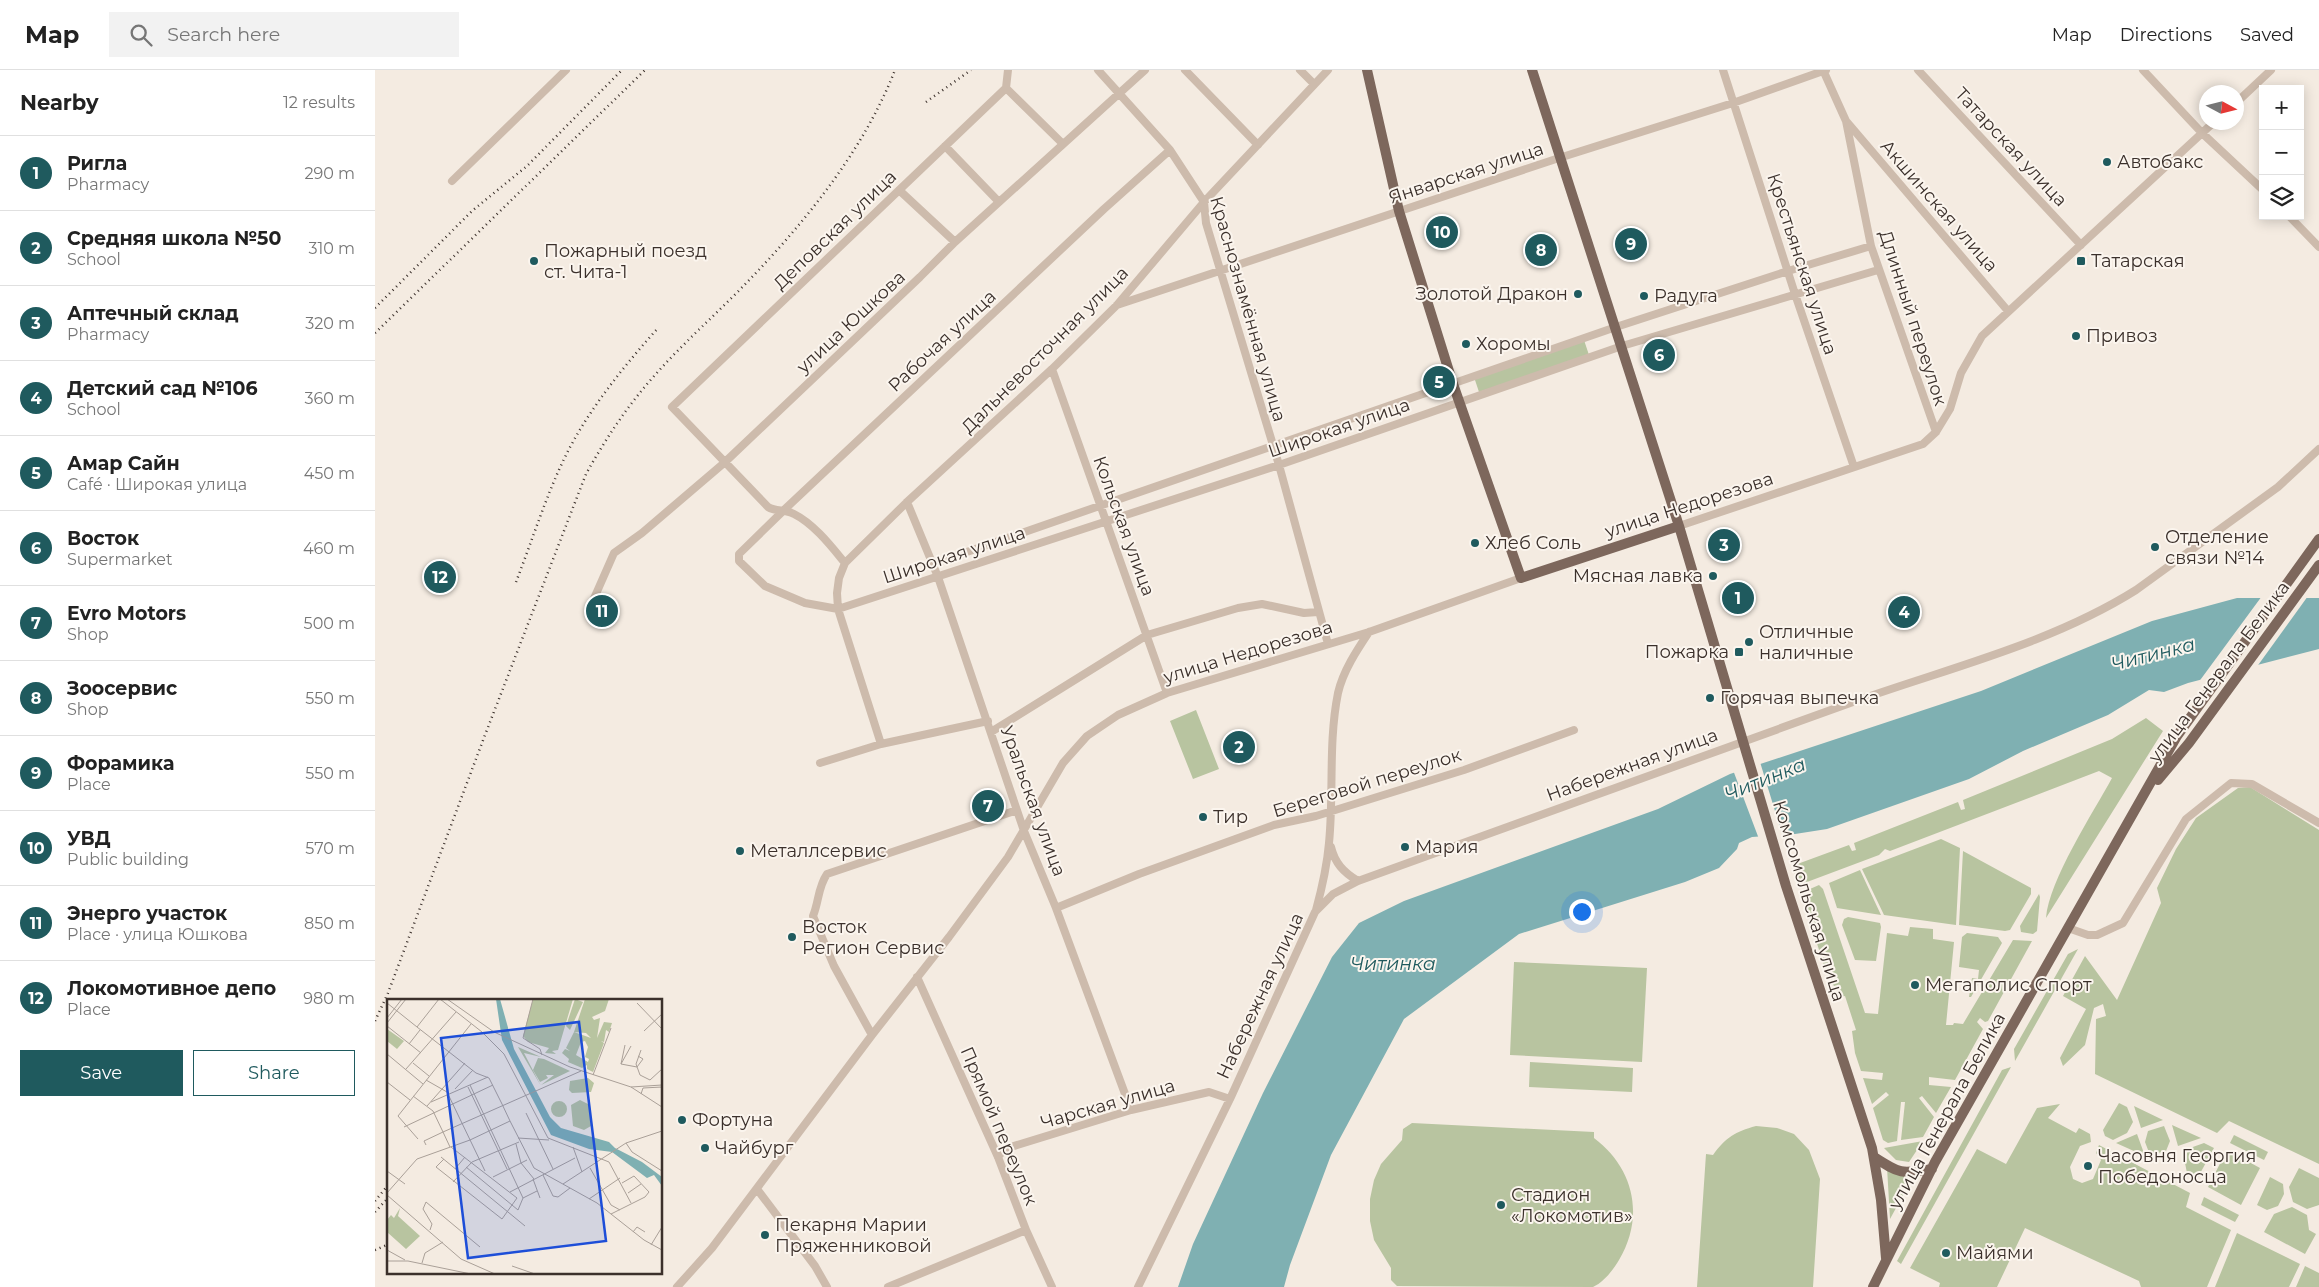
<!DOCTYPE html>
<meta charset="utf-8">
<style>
body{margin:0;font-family:Montserrat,sans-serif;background:#f2f2f2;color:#222}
.controls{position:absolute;right:15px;top:15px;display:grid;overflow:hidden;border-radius:0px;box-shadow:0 2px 12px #0003}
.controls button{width:45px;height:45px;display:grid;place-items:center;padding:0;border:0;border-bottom:1px solid #e0e0e0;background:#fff;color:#222;font:25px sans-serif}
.compass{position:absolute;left:1824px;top:15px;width:45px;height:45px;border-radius:50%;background:#fff;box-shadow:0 2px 12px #0003;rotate:97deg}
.you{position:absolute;left:1206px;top:841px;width:18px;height:18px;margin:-12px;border:4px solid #fff;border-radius:50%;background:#1a73e8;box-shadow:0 0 0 8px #1a73e833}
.badge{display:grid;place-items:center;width:32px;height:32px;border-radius:50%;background:#1f5a5e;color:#fff;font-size:16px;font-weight:700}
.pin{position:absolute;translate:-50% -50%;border:2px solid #fff;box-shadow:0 1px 5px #0006}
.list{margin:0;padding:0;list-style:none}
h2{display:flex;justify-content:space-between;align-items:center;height:65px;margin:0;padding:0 20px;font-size:21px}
h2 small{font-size:16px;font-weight:400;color:#767676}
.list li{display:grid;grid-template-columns:32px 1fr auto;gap:15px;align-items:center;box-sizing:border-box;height:75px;padding:0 20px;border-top:1px solid #e0e0e0}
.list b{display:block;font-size:19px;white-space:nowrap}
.list p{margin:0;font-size:16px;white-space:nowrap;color:#767676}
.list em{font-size:16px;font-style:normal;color:#767676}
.actions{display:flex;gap:10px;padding:15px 20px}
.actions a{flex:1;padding:11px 0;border:1px solid #1f5a5e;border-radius:0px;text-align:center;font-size:18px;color:#1f5a5e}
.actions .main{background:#1f5a5e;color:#fff}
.icon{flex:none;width:28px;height:28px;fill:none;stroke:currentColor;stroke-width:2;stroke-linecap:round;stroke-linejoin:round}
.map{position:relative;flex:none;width:1944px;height:1217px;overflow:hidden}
header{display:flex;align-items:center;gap:30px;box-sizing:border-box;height:70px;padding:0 25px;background:#fff;border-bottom:1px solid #e0e0e0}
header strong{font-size:24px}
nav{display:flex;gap:28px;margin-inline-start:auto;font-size:18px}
.search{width:350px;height:45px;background:#f2f2f2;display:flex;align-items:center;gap:12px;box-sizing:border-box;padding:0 18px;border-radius:0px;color:#767676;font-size:19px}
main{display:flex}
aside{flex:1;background:#fff}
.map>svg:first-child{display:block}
</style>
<header>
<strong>Map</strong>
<div class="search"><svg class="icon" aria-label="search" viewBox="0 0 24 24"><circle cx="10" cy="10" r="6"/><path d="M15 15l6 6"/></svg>Search here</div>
<nav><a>Map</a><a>Directions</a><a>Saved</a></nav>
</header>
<main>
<aside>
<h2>Nearby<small>12 results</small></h2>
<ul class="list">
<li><span class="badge">1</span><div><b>Ригла</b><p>Pharmacy</p></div><em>290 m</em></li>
<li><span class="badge">2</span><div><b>Средняя школа №50</b><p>School</p></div><em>310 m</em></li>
<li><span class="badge">3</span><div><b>Аптечный склад</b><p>Pharmacy</p></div><em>320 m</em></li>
<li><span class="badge">4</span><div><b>Детский сад №106</b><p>School</p></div><em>360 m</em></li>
<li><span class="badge">5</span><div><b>Амар Сайн</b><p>Café · Широкая улица</p></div><em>450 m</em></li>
<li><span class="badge">6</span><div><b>Восток</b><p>Supermarket</p></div><em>460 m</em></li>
<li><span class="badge">7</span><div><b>Evro Motors</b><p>Shop</p></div><em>500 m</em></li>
<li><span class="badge">8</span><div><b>Зоосервис</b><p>Shop</p></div><em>550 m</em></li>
<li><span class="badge">9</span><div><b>Форамика</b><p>Place</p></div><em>550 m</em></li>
<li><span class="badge">10</span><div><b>УВД</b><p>Public building</p></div><em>570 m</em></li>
<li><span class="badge">11</span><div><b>Энерго участок</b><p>Place · улица Юшкова</p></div><em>850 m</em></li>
<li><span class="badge">12</span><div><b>Локомотивное депо</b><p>Place</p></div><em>980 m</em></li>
</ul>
<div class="actions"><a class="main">Save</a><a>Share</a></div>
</aside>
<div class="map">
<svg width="1944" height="1217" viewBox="0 0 1944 1217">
<rect width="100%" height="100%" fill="#f4ebe1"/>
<path fill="#b8c4a0" d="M1209,270l5,15 -110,37 -5,-15z
M821,640l23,59 -26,10 -23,-58z
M1771,648l17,13 -117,187c3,-38 47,-105 66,-140l-13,-7 -209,80 -5,-2 -6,6 -80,30 -7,-19 57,-21 3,6 4,-1 -2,-7 104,-41 3,8 4,-1 -2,-9 149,-61z
M1875,717l69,43v334l-90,-43 -12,12 -122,-59 1,-55 10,-3 -3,-12 -9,4 -9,37 -22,21 -3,-8 26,-49 -23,-13 22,-40 32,44 44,-97 -4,-15 19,-39 20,-31 42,-30z
M1566,769l19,9 -4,77 -72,-10 -22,-46z
M1588,781l68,37v6l-21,36 -5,1 -46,-6z
M1485,800l21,45 -44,-7 -8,-25z
M1444,815l4,4 42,124 13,1 9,-81 21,3 2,-9 23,2v10l21,3 -8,83h7l1,-2 9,1 50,-84 19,1 -44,80 -3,1 -5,-4 -3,4 6,7 -28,51 -26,-3v8l22,2 -15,26 -14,-17 -3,2 15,19 -11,20 -22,3 4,-38h-4l-4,39 -9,2 -5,-3 -10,-32 16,-13 -3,-3 -14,12 -9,-26 19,2 1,-7 -22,-2 -6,-18 -3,-22 4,-1 -11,-34 -4,1 -14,-22 -26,-82z
M1664,824l1,3 -3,34 -4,3 -12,-2 -1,-6z
M1473,847l32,6 1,4 -5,34 -21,-1 -13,-35 2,-6z
M1592,863l31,4 4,6 -31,54h-2l3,-19 6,1 1,-9 -20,-3 3,-30z
M1703,879l-63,112 -1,-12 54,-95z
M1139,892l133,6 -5,94 -132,-7z
M1155,992l103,6 -1,24 -103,-5z
M1636,997l-110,197 -4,-3 105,-191z
M1744,1033l8,4 6,15 -6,11 -14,7 -8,-4 -2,-6z
M1685,1034l-12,14 28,15 3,-5 11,6 1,8 -11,4 -10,21 3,12 9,4 11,-4 8,-19 -5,-7 3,-8 91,48 -4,14 45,23 -24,57h-66l-2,-6 -114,-53 -28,59h-58l1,-4 -30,-15 67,-119 29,15 31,-56z
M1759,1036l29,14 -22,8z
M1037,1053l182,9v6c40,30 51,78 25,122 -6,10 -15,22 -26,27l-196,-1 -6,-6v-12l-17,-28 -4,-19v-22l4,-19 7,-16 21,-24 1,-11z
M1797,1055l29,13 -23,8z
M1381,1056l21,2 17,6 15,16 11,29 -7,108h-116l9,-133 7,1c13,-18 22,-23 43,-29z
M1789,1056l6,15 -4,10 -16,4 -5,-13 3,-11z
M1762,1064l8,22 -29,-13z
M1859,1065l34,17 -4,8 -34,-17z
M1548,1071l-14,21 -13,-2 -12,-12z
M1829,1073l10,5 -17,31 -10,-6 -3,-15 6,-10z
M1852,1080l33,18 -19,37 -33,-18z
M1512,1097l26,10 -23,42z
M1924,1098l20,10v27l-12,4 -14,-7 -4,-15z
M1895,1107l13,7 1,10 -6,12 -11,4 -10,-5z
M1829,1127l35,18 -4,7 -34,-17z
M1917,1137l15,8 2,15 7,4 -11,20 -41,-22 10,-18z
M1862,1163l63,31 -11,23h-74z
M1930,1196l14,7v14h-23z"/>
<path fill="#7fb0b2" d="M1862,528h82v51l-131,34 -24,9 -15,-2 -41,25 -85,36 -54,28 -142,50 -32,5 -43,3 -13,6 -2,6 -18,19 -34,14 -166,52 -115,85 -73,136 -41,110 -6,22h-106l15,-43 70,-151 69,-136 27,-34 45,-22 254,-92 72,-35 251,-83 171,-70z"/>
<path fill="#f4ebe1" d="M1887,526h46l-52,72 -58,15z
M1385,692l23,75 -24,2 -26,-69z"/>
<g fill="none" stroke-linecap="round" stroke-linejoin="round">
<path stroke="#cdbbac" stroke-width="8" d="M723,0l72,80 34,52 2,21 73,242 49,179
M810,0l73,75
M925,0l14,14
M1348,0l72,224 59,173
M1448,0l23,51 25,125 65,186
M1543,0l163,175
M1768,0l59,63 61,57
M631,18l56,55
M1862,32l34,-32
M1472,52l161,189
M570,76l54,56
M795,80l-66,59 -320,301 -45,44v7l26,25 40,17 33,6 441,-144 343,-119 256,-76
M77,111l114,-111
M524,120l56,52
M1914,146l30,31
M742,235l442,-147 174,-55 93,-33
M677,299l115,324
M532,432l31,75 86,254 32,77 75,202
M1304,456l244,-82 13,-12 14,-23 11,-36 21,-37 232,-214
M470,493c-14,-17 -31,-39 -51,-49 -9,-5 -18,-2 -26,-7l-96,-100 334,-319 2,-18
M557,494l684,-237 172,-56 83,-25
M217,533l22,-50 28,-20 82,-70 196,-186 35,-35 190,-172
M616,662l156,-97 91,-27 24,-4 42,9 14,-1
M506,674l-43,-135 -1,-16 2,-15 6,-15 62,-61 145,-133 65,-64 87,-103 124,-132
M445,693l61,-19 107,-23
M956,777c4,16 12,25 27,34
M681,838l83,-34 135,-49 42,-9 148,-46 110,-40
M941,840c6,-22 11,-44 13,-67 5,-50 -1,-100 9,-150 5,-22 19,-43 31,-61
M1693,858l20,7h9l26,-12 63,-104 45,-36 21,1 67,39
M542,907l81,180 28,73 26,57
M497,965l-38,-69 -21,-50c6,-15 5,-29 14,-42l190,-64
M623,1087l6,-8 127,-39 78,-18 21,7
M382,1119l58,77 12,21
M302,1217l35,-39 160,-213 77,-98 59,-80 55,-94 24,-27 31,-21 49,-22 202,-61 152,-54
M513,1217l138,-57
M763,1217l92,-188 85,-187 18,-18 25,-13c165,-60 330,-120 495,-179 95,-34 197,-58 283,-112l142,-103 41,-38"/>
<path stroke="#7d675c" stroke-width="10" d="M992,0l32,141 54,173 68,194 158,-52
M1157,0l147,456 107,360 86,262 9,52 5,58
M1783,710l31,-37 130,-178
M1499,1087c26,17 27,17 58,12
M1498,1217l62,-125 242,-426 142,-197"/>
<path stroke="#3b302b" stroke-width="2.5" stroke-dasharray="1 4" stroke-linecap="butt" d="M551,32l45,-32
M0,238l97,-97 55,-45 95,-96
M0,263l270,-263
M141,512c16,-41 31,-89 50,-127 23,-46 58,-89 92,-127
M0,951l13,-28 97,-258 101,-261c20,-36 42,-69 69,-99 31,-35 67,-66 99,-100 56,-59 111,-128 141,-205
M0,1131l14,-17
M0,1142l14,-15
M0,1180l14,-6"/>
</g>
<g fill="#1f5a5e" stroke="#fbf5ee" stroke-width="2">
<circle cx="1732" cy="92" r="5"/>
<circle cx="159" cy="191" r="5"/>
<rect x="1701" y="186" width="10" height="10" rx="2.5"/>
<circle cx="1203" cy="224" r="5"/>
<circle cx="1269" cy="226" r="5"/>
<circle cx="1701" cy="266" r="5"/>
<circle cx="1091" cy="274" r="5"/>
<circle cx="1100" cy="473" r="5"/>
<circle cx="1780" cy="477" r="5"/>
<circle cx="1338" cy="506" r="5"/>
<circle cx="1374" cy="572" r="5"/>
<rect x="1359" y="577" width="10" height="10" rx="2.5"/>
<circle cx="1335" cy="628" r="5"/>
<circle cx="828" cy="747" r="5"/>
<circle cx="1030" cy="777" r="5"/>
<circle cx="365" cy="781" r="5"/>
<circle cx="417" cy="867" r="5"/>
<circle cx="1540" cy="915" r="5"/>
<circle cx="307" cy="1050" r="5"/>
<circle cx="330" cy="1078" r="5"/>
<circle cx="1713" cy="1096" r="5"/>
<circle cx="1126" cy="1135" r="5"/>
<circle cx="390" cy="1165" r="5"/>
<circle cx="1571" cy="1183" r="5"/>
</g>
<g text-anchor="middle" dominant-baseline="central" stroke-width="4" stroke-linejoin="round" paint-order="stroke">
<g font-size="18" fill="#3b302b" stroke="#fbf5ee">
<text transform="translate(1636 77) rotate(47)">Татарская улица</text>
<text transform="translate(1091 103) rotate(-18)">Январская улица</text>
<text transform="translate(1564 136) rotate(49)">Акшинская улица</text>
<text transform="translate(460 160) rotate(-44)">Деповская улица</text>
<text transform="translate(1427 194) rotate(72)">Крестьянская улица</text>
<text transform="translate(873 239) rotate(74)">Краснознамённая улица</text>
<text transform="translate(1538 248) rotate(72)">Длинный переулок</text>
<text transform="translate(476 252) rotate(-43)">улица Юшкова</text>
<text transform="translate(567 271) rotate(-43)">Рабочая улица</text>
<text transform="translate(670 280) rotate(-45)">Дальневосточная улица</text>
<text transform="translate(964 358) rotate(-19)">Широкая улица</text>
<text transform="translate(1314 435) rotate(-18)">улица Недорезова</text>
<text transform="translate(749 456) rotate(70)">Кольская улица</text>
<text transform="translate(579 485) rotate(-18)">Широкая улица</text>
<text transform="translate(873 582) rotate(-17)">улица Недорезова</text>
<text transform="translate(1844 602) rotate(-53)">улица Генерала Белика</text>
<text transform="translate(1257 695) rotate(-20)">Набережная улица</text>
<text transform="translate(992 713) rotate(-17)">Береговой переулок</text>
<text transform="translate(658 731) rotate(70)">Уральская улица</text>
<text transform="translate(1434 831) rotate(73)">Комсомольская улица</text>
<text transform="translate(885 926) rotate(-65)">Набережная улица</text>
<text transform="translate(733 1034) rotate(-16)">Чарская улица</text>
<text transform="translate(1572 1041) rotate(-61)">улица Генерала Белика</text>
<text transform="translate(624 1056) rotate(67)">Прямой переулок</text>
</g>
<g font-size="18" fill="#3b302b" stroke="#fbf5ee" text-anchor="start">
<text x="1742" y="92">Автобакс</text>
<text x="169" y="181">Пожарный поезд<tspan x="169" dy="21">ст. Чита-1</tspan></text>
<text x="1716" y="191">Татарская</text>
<text x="1193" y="224" text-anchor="end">Золотой Дракон</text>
<text x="1279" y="226">Радуга</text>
<text x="1711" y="266">Привоз</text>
<text x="1101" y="274">Хоромы</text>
<text x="1790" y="467">Отделение<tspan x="1790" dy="21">связи №14</tspan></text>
<text x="1110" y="473">Хлеб Соль</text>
<text x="1328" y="506" text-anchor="end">Мясная лавка</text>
<text x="1384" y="562">Отличные<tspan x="1384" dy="21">наличные</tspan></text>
<text x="1354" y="582" text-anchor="end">Пожарка</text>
<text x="1345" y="628">Горячая выпечка</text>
<text x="838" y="747">Тир</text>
<text x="1040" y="777">Мария</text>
<text x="375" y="781">Металлсервис</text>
<text x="427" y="857">Восток<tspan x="427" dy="21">Регион Сервис</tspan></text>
<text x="1550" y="915">Мегаполис Спорт</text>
<text x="317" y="1050">Фортуна</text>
<text x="340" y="1078">Чайбург</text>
<text x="1723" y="1086">Часовня Георгия<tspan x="1723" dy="21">Победоносца</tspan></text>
<text x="1136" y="1125">Стадион<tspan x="1136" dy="21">«Локомотив»</tspan></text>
<text x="400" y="1155">Пекарня Марии<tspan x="400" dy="21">Пряженниковой</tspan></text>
<text x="1581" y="1183">Майями</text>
</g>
<g font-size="19" font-style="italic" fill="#1f5a5e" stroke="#fbf5ee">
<text transform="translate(1778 584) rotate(-14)">Читинка</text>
<text transform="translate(1390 709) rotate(-22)">Читинка</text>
<text x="1018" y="893">Читинка</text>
</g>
</g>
<g transform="translate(12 929)">
<rect width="275" height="275" fill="#f4ebe1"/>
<path d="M146,0h40l-15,51 -6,1 4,3 -11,-1 4,-5 -21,-6 -5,-6zM188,0l8,3 -13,28 -4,-4zM198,0h24l-4,12 -13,6 2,3 6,-2 -3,20 7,-16 8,1 -3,9 -3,-2 -2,12 -3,-1 3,2 -11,29 -6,-3v-4l-5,3 -14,-6 1,-3 -7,-6 3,-4 5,2 -4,-3 8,-16 17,6 -5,-5 -12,-1zM198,42l3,6 -3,10 4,2 -1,3 -12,-7 5,-13zM0,30l17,12 -7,8 -10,-8zM131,48l23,10 -17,-4 17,33zM151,59l6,1 26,12 -29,14 13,-10h-8l2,3 -8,4 -7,-12zM201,79l6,5 -3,9 -19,1 -3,-3 1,-9zM193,101l10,5 1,21 -7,4 -11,-4 -2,-21zM164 110a8 8 0 1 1 16 0a8 8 0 1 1-16 0ZM13,209l-2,8 22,20 -14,13 -19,-17v-12l4,-5 3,3z" fill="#b8c4a0" fill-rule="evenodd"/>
<path d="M109,0h4l14,50 36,68 11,11 48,14 6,6 27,14 20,15v9l-8,-11 -7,3 -35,-26 -23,-3 -38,-14 -49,-95z" fill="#7fb0b2"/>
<path fill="none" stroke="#aaa098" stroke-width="1" d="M53,0l42,33 22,22 44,84 61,24 22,41M60,0l47,33 76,35 61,20 31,-2M146,0l-10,39 17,11 2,6M0,4l30,24 22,-28M250,4l25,26M0,19l15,-19M0,24l19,-24M0,27l34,27M30,28l59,46 13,5 13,26M257,32l18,-17M22,45l11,-14M254,51l-5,14 4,11 10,5 12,-11M0,55l36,30M26,64l16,13M234,65l16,3 6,-8 -5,-3M234,65l10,-18M234,65l4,-19M19,70l50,-57M206,76l18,-47M39,81l21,12 38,79M0,83l23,18M83,86l53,113M81,88l39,82M244,88l31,20M68,90l18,-19M254,95l2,-6 19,-1M26,97l20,15 10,21 -19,9 2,4M44,103l57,-25M40,107l38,-43M139,114l27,56M123,122l24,47 63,35 47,37 18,10M17,128l89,-42M131,139l31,2M31,140l-20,-23 73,-92M239,144l6,9 30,19M129,145l5,19 13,16M63,148l-7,-15 138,-61M64,148l66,51M186,148l9,25M54,158l84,69M57,160l-8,8 66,52 15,-21M79,168l52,43 5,-12M203,169l21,37 9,5M68,170l10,-12M0,172l18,13M156,176l10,21 5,1 12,-9M106,178l34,-17M146,180l7,19M66,183l19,-20 47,-20M176,185l63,-41 36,-12M123,193l65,-34M0,194l30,-34 53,-19 40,-19 -8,-17M241,194l13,-9M0,196l74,64 34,15M136,199l14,-7M202,200l31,-21M224,215l34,-17 4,-5 -15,-16 -12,7M43,231l2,-6 -9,-15 3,-7 54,45M246,233l4,-5 8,5M264,246l11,-18M0,251l18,10M0,262h21l63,13M35,264l3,-10 18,-11M125,267l23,8"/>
<path fill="#1d4ed8" fill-opacity="0.15" stroke="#1d4ed8" stroke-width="2.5" d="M192,23l27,219 -138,17 -27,-220z"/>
<rect width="275" height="275" fill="none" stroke="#3b302b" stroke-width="2.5"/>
</g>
</svg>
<div class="controls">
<button>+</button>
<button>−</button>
<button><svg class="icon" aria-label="layers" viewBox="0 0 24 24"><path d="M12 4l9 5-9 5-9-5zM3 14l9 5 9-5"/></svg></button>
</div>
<svg class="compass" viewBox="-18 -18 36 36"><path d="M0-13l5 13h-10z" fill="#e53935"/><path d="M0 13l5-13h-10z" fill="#767676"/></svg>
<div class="you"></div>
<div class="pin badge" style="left:1363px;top:528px">1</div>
<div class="pin badge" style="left:864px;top:677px">2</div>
<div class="pin badge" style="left:1349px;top:475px">3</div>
<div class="pin badge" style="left:1529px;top:542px">4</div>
<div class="pin badge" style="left:1064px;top:312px">5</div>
<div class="pin badge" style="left:1284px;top:285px">6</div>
<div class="pin badge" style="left:613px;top:736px">7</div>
<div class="pin badge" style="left:1166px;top:180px">8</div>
<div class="pin badge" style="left:1256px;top:174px">9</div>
<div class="pin badge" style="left:1067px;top:162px">10</div>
<div class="pin badge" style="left:227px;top:541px">11</div>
<div class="pin badge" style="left:65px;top:507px">12</div>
</div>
</main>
